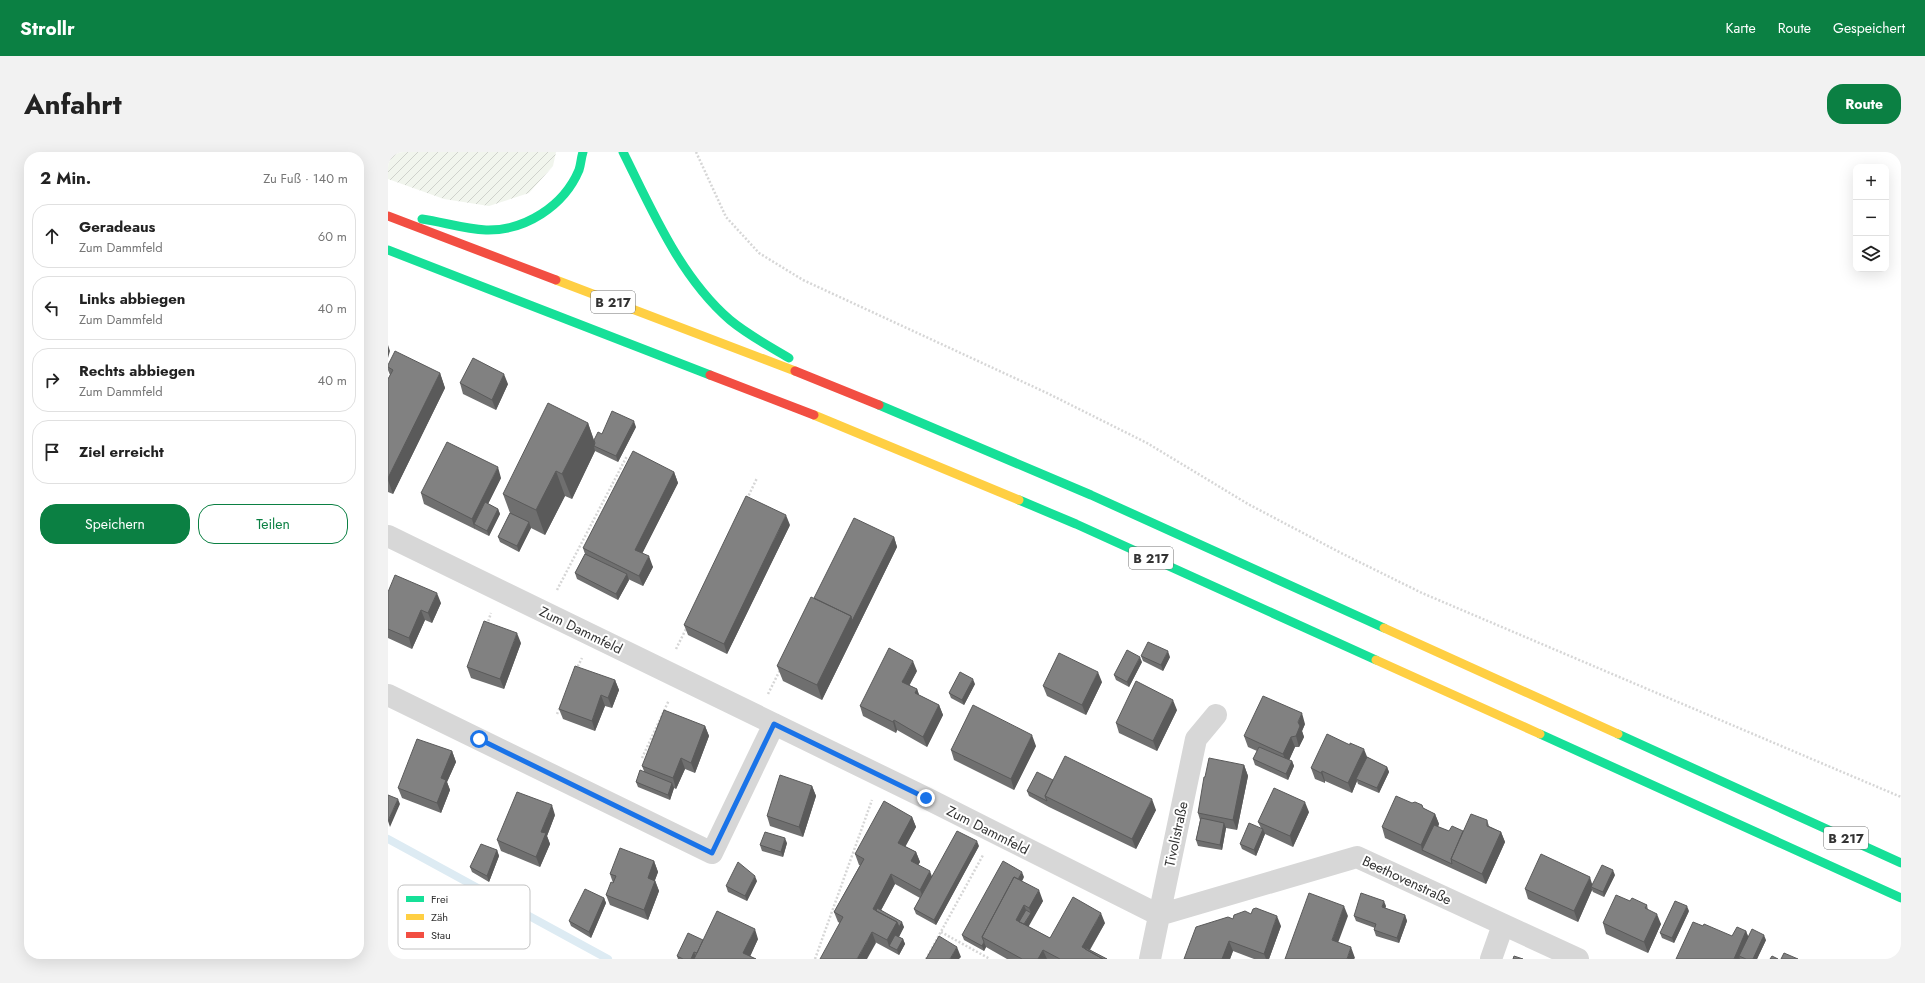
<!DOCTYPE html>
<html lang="de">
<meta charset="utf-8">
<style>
body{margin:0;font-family:Jost,sans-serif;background:#f2f2f2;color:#222}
.controls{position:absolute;right:12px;top:12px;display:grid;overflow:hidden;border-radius:8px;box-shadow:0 4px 16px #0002}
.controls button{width:36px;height:36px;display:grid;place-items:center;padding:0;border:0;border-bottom:1px solid #e0e0e0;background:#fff;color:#222;font:20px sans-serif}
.stop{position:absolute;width:12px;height:12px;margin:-9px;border:3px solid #1a73e8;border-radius:50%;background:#fff}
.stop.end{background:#1a73e8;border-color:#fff;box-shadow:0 1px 4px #0008}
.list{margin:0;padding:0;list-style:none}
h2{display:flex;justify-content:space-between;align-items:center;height:52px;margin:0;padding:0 16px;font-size:17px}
h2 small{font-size:13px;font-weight:400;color:#767676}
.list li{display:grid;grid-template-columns:26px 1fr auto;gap:12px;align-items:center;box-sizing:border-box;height:64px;margin:0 8px 8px;padding:0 8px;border:1px solid #e0e0e0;border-radius:16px}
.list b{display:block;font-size:15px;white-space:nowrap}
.list p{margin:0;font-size:13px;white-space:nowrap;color:#767676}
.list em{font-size:13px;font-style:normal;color:#767676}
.actions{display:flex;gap:8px;padding:12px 16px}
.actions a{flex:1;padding:9px 0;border:1px solid #0b8043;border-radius:16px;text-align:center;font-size:14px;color:#0b8043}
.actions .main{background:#0b8043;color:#fff}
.icon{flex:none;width:22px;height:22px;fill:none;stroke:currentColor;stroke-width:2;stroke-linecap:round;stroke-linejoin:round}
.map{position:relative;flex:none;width:1513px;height:807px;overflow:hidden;border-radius:16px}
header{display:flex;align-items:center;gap:24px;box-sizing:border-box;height:56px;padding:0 20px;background:#0b8043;color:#fff}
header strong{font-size:19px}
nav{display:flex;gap:22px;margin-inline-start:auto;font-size:14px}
.intro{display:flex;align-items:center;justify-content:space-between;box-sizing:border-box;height:96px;padding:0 24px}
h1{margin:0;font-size:28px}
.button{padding:10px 18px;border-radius:16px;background:#0b8043;color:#fff;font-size:14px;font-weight:700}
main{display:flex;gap:24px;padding:0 24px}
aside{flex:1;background:#fff;border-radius:16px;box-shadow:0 4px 16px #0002}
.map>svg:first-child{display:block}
</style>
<header>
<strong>Strollr</strong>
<nav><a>Karte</a><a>Route</a><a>Gespeichert</a></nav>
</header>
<div class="intro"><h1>Anfahrt</h1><a class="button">Route</a></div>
<main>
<aside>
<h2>2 Min.<small>Zu Fuß · 140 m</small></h2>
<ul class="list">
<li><svg class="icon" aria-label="ahead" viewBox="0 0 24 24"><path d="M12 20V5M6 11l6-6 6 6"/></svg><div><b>Geradeaus</b><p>Zum Dammfeld</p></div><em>60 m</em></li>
<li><svg class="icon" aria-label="left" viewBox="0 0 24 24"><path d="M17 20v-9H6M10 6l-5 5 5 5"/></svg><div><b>Links abbiegen</b><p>Zum Dammfeld</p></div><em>40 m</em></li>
<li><svg class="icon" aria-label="right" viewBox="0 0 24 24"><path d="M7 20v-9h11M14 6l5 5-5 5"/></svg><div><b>Rechts abbiegen</b><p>Zum Dammfeld</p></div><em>40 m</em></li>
<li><svg class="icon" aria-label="arrive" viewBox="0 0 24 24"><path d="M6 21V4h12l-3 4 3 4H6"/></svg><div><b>Ziel erreicht</b></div></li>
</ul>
<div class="actions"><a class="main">Speichern</a><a>Teilen</a></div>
</aside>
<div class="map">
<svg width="1513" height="807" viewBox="0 0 1513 807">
<defs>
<pattern id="garden-furrows" width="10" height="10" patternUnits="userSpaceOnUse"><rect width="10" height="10" fill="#f1f5ed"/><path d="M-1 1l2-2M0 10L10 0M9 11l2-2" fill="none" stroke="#cfd2cc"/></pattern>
</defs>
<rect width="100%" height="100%" fill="#fff"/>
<path fill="url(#garden-furrows)" d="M0,0h168l-3,14 -24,27 -40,13 -45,-7 -56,-20z"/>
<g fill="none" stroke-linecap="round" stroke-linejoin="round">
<path stroke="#ddebf3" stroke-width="8" d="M0,687l220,120"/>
<path stroke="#d6d6d6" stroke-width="2.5" stroke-dasharray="2 2" stroke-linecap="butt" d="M308,0l30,65 33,36 44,27 244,113 100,50 101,61 93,49 81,40 479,204
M359,347l10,-21
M169,438l70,-134
M99,473l4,-12
M288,497l11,-22
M188,518l6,-12
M380,542l12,-24
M169,562l4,-9
M254,606l27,-58
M553,780l49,27
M427,807l57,-159
M538,807l57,-104"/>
<path stroke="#d7d7d7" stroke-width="22" d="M0,384l538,262 233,117
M0,543l324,158 62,-129
M771,763l198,-58 221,102
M762,807l46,-220 20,-24
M1103,807l12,-34"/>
<path stroke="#16e098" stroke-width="9" d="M235,0c29,58 57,125 107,168 18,15 39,26 59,38
M34,67c21,3 42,10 64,11 39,1 78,-24 93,-60 2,-6 2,-12 4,-18
M0,98l322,125
M491,253l212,90 293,133
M631,348l57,24 300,136
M1152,582l361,164
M1230,582l283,129"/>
<path stroke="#ffcf43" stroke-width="9" d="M168,128l239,91
M426,263l205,85
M996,476l234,106
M988,508l164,74"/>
<path stroke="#f24e42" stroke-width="9" d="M0,64l168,64
M407,219l84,34
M322,223l104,40"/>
</g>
<path fill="#6f6f6f" d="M0,213l52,8 5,15 -52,106 -5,-2v-113l2,-4 -2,-5z
M72,231l48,1 -12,26 -33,-16z
M200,271l6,17 42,-13 -18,35 -23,-11 -23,48 -7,-3 -20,39 -14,-7 -12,24 -19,-10 -2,-5 12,-24 -7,-19z
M286,320l4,11 -36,70 11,14 -10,19 -15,-7 1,1 -11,20 -41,-21 -2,-6 10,-19 -2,-6z
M113,326l-13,26 10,5 2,5 -11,22 -65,-32 -3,-11z
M402,373l-63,129 -39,-19 -4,-10z
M506,385l3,10 -75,153 -39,-19 -6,-15 37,-68z
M0,440l53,11 -9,20 -7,-3 -13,29 -24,-11z
M133,491l-17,46 -33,-11 -4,-11z
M753,504l29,1 -7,14 -20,-10z
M754,510l-13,25 -13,-7 -2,-5z
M529,519l-8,14 8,4 2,6 20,10 4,10 -16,32 -30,-17 -1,3 -33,-17 -3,-10z
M227,528l4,10 -7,18 -7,-2 -10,25 -32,-12 -4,-10z
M714,530l-16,33 -39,-19 -4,-10z
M587,532l-11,21 -13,-7 -2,-5z
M789,558l-20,41 -38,-18 -3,-10z
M917,572l-3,7 2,6 -5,10h-4l-6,13 3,1 2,5 -6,14 -33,-15 -2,-6 4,-8 -9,-4 -4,-11z
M317,574l4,10 -14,37 -10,-4 -9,20 -2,-1 -4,12 -32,-13 -2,-5 8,-11 -2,-5z
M648,594l-22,44 -60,-30 -3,-10z
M64,599l4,11 -9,20 3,8 -9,23 -39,-15 -4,-10z
M979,605l20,10 2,5 -10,21 -21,-9 -1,-3 -5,12 -27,-12v2l-10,-4 -4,-11z
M856,613l4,11 -11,54 -11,-2 -4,22 -24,-4 -2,-6 4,-20 -2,-7 7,-36z
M665,628l103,30 -20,39 -87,-42 -20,-11 -2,-5z
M424,634l4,10 -13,41 -33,-11 -3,-10z
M1035,656l12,6 4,10 -1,3 11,4h14l24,-11 2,6 12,6 4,10 -19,42 -101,-46 -3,-11z
M921,660l-16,35 -28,-13 -9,22 -14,-7 -2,-5 21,-16 -3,-6z
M167,663l-8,21 3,8 -10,23 -39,-16 -4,-11z
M524,665l4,10 -11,19 11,6 4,10 -2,3 14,12 47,-31 -43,79 -20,-11 -2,-5 6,-11 -25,-14 -14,26 23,17 -5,10 4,2 2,5 -6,11 -61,-33 -4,-10 26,-47h-1l-4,-11z
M399,691l-4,14 -21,-6 -2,-6z
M109,698l2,6 -10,26 -17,-10 -2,-5z
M266,709l4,11 -3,8 4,11 -11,29 -38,-15 -4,-10 7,-12 -3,-9z
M1227,723l-11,22 -11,-5 -1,-2 -14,32 -50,-23 -3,-10 68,-4z
M636,725l-2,4 21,20 -15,25 22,12 55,-15 -15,27 17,9h-100l-21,-12 -2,4 -20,-11 -2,-5z
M369,729l-10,20 -19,-9 -2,-6z
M216,746l2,5 -15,35 -20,-12 -2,-5z
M1242,749l17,4 1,5 13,14 -13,29 -42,-19 -3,-11z
M998,754l-1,2 20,7 2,6 -8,22 -23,-7 -2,-6 1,-2 -19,-7 -2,-5z
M1301,759l-15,32 -12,-5 -2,-5z
M845,767l48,7 -12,33h-15l-21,-8 -3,8h-46z
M1358,779l2,5 18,4 -9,19h-81l56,-23z
M370,787l-8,17 6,3h-78l-1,-3 26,-16z"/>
<path fill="#5a5a5a" d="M0,193l2,6 -2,7z
M52,221l5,15 -52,106 -5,-14v-2z
M116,222l4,10 -12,26 -4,-10z
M246,269l2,6 -18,35 -2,-6z
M200,271l8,24 -2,-1 1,5 -23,48 -10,-25z
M110,315l3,11 -24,48 -3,-2 1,6 -3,-11z
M168,319l9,25 -20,39 -9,-25z
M286,320l4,11 -39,77 -4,-10z
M110,357l2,5 -11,22 -2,-5z
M398,363l4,10 -63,129 -3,-10z
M141,370l2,6 -12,24 -2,-6z
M506,385l3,10 -75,153 -5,-15 34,-69z
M261,404l4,11 -10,19 -4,-10z
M239,422l2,6 -11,20 -2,-6z
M49,441l4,10 -9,20 -4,-10z
M33,458l4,10 -13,29 -3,-11z
M129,481l4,10 -17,46 -4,-10z
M780,499l2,6 -7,14 -2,-6z
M752,505l2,5 -13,25 -2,-5z
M525,509l4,10 -11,21 -4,-10z
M710,520l4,10 -16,33 -4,-10z
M585,527l2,5 -11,21 -2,-5z
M227,528l4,10 -7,18 -4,-10z
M529,537l4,11 -6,-7z
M213,543l4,11 -10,25 -3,-10z
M785,548l4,10 -20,41 -4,-10z
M551,553l4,10 -16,32 -4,-10z
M914,561l3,11 -3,7 2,6 -5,10 -3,-11 2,-14z
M506,568l3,10 -1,3 -3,-11z
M317,574l4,10 -14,37 -4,-10z
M644,583l4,11 -22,44 -3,-11z
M903,585l4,10 -8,18 -4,-11z
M976,597l4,10 -12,20 1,2 -5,12 -4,-10z
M64,599l4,11 -9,20 3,8 -9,23 -4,-10 4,-25z
M293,606l4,11 -9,20 -3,-11z
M904,609l2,5 -6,14 -2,-6z
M856,613l4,11 -11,54 -4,-10z
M999,615l2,5 -10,21 -2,-5z
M934,619l3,10v2l-4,-10z
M284,631l2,5 -4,12 -2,-5z
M424,634l4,10 -13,41 -4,-10z
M10,647l2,5 -10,23 -2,-6z
M764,647l4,11 -20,39 -4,-10z
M917,650l4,10 -16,35 -3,-11z
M164,653l3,10 -8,21 3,8 -10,23 -4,-10 5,-25z
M1047,662l4,10 -13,28 -4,-2 -1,-5z
M524,665l4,10 -14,26 -4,-10z
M836,671l2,5 -4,22 -2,-5z
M875,677l2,5 -9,22 -2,-6z
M1113,680l4,10 -19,42 -4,-10z
M397,686l2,5 -4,14 -2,-5z
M589,689l2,5 -43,79 -2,-5z
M109,698l2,6 -10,26 -2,-6z
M528,700l4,10 -5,9 -4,-10z
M266,709l4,11 -6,16 -4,-10z
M1225,718l2,5 -11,22 -1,-5z
M542,719l4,11 -10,18 -4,-10z
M634,720l2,5 -35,64 -4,-2z
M503,722l4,10 -17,32 -5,-7z
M367,724l2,5 -10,20 -2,-5z
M1202,725l3,10h-2l1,3 -14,32 -4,-11z
M267,729l4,10 -11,29 -4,-10z
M651,738l4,11 -18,32 -2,-6 8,-14 -2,-5z
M216,746l2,5 -15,35 -2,-6z
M996,749l2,5 -2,7 -2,-6z
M636,753l4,10 -7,12 -5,-7z
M956,754l4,10 -13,35 -3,-11z
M1299,754l2,5 -15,32 -2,-5z
M713,761l4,10 -18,31 -5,-7z
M1269,762l4,10 -13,29 -4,-11z
M1017,763l2,6 -8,22 -2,-5z
M889,764l4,10 -12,33h-3l-2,-5z
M509,770h5l2,5 -11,21 -4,-2 -2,-6z
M367,777l3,10 -9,20 -6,-6z
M1358,779l4,11 -11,14 1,3h-6z
M484,780l4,11 -9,16h-10z
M1376,783l2,5 -9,19h-4z
M515,787l2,5 -6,11 -2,-5z
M841,789l4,10 -3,8h-8z
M596,790l2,5 -2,4 -2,-5z
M569,795l4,10 -2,2h-9z
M963,795l4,11 -1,1h-7z
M655,798l4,9h-9z
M306,800l2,5 -2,2h-3z"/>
<path fill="#818181" stroke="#5a5a5a" d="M7,199l45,22 -52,105v-99l5,-9 -5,-3v-2z
M85,206l31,16 -12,26 -32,-17z
M160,251l40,20 -26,51 -6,-3 -20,39 -33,-16z
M224,259l22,10 -18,35 -22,-10 1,-3 -1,-3 4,-8 4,2z
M59,290l51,25 -26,52 -51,-26z
M245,299l41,21 -39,78 14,6 -10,20 -56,-28z
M358,344l40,19 -62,129 -40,-19z
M97,350l13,7 -11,22 -13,-7z
M122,361l19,9 -12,24 -19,-9z
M466,366l40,19 -42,84 -1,-5 -37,-18z
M197,402l42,20 -11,20 -41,-21z
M7,423l42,18 -9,20 -7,-3 -12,28 -21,-9v-37z
M423,445l40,19 -34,69 -40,-19z
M96,469l33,12 -17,46 -33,-12z
M760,490l20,9 -7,14 -20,-9z
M501,496l24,13 -11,21 15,7 -2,4 24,12 -16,32 -29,-17 -1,2 -33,-16z
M739,498l13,7 -13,25 -13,-7z
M671,501l39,19 -16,33 -39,-19z
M187,514l40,14 -7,18 -7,-3 -9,26 -33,-12z
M572,520l13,7 -11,21 -13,-7z
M748,529l37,19 -20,41 -37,-18z
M875,544l39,17 -4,9 2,4 -4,10 -5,1 -8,17 -39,-18z
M585,553l59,30 -21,44 -60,-29z
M276,558l41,16 -14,37 -10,-5 -8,20 -31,-12z
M939,582l23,11v-2l14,6 -16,34 -26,-12 -1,2 -10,-5z
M29,587l35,12 -11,27 5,2 -9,23 -39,-15z
M871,595l33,14 -6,13 -33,-15z
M677,604l87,43 -20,40 -87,-43z
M979,605l20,10 -10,21 -21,-9z
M821,606l35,7 -11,55 -35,-7 6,-36h1z
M252,618l32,13 -4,12 -32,-13z
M649,620l16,8 -8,16 2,5 -20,-10z
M392,623l32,11 -13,41 -32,-11z
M886,636l31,14 -15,34 -32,-14z
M129,640l35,13 -11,27 5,1 -10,24 -39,-17z
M0,643l10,4 -10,22z
M1008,644l16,7 3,-1 7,3 1,3 12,6 -14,31 -39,-18z
M496,649l28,16 -14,26 18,9 -5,9 19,10 -10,19 -29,-16 -18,35 24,13 -10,18 -15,-8 -15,27h-37l23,-42 -9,-5 30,-53 -9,-5z
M1083,662l16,6v6l14,6 -19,42 -31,-15z
M813,666l23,5 -4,22 -24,-5z
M861,671l14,6 -9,21 -14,-6z
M1046,673l15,6 3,-5 11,5 -12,28 1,5 -30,-14z
M569,679l20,10 -43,79 -20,-11z
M377,680l20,6 -4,14 -21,-7z
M93,692l16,6 -10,26 -17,-9z
M232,696l34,13 -6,17 7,3 -11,29 -38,-15 5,-13 2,1 3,-7 -6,-2z
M1153,702l49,23 -16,34 -49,-22z
M615,709l19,11 -4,7 -4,-2 -32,60 2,5 -2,4 -20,-11z
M350,710l17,14 -10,20 -19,-10z
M1214,713l11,5 -10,22 -12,-5z
M626,725l25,13 -10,18 -5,-3 -8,15 34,18 23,-41 28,16 -19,34 21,12h-43l-17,-9 -5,9h-16l-40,-22z
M197,737l19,9 -15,34 -20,-11z
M921,741l35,13 -12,34 19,7 -4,12h-62z
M973,741l23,8 -2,6 23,8 -8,23 -23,-8 2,-6 -22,-8z
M1228,743l14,6 2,-3 15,7 -2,3 12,6 -13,28 -41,-19z
M1287,749l12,5 -15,32 -12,-5z
M489,756l25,14 -3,5 -2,-5 -21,-11z
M868,756l21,8 -13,38 -35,-13 -7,18h-38l12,-32 32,-10 5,2 1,-4 11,-4 6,3 2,-5z
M638,758l5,3 -7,11 -5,-2z
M329,759l38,18 -12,24 13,6h-62z
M1305,770l10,4 1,-2 28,12 5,-9 9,4 -12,28h-58z
M1364,777l12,6 -11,24h-7l-7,-3z
M300,781l15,7 -6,13 -3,-1 -3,7h-8l-6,-3z
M507,783l8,4 -6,11 -8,-4z
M551,784l18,11 -7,12h-24z
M698,796l21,11h-4l-18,-10z
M1396,801l14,6h-17z
M1126,804l9,3h-10z
M1384,804l6,3h-8z"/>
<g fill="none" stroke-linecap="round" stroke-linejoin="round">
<path stroke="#1a73e8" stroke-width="5" d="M91,587l233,114 62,-129 152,74"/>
</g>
<g text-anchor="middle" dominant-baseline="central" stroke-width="4" stroke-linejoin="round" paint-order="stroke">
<g fill="#fff" stroke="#707070" stroke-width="1">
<rect x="203" y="139" width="44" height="22" rx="3"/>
<rect x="741" y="395" width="44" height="22" rx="3"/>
<rect x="1436" y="675" width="44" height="22" rx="3"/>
</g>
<g font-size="13" font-weight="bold" fill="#333">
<text x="225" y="150">B 217</text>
<text x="763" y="406">B 217</text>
<text x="1458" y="686">B 217</text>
</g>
<g font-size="14" fill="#333" stroke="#fff">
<text transform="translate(193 478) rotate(26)">Zum Dammfeld</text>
<text transform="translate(600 678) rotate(27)">Zum Dammfeld</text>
<text transform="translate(788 682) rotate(-78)">Tivolistraße</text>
<text transform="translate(1019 728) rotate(25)">Beethovenstraße</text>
</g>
</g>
<rect x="10" y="733" width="132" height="64" rx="6" fill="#fff" stroke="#c2c2c2" stroke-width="1"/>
<rect x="18" y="744" width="18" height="6" fill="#16e098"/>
<rect x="18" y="762" width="18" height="6" fill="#ffcf43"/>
<rect x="18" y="780" width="18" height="6" fill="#f24e42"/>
<g font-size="11" fill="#333">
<text x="43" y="751">Frei</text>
<text x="43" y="769">Zäh</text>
<text x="43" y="787">Stau</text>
</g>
</svg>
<div class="controls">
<button>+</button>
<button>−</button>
<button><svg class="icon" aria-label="layers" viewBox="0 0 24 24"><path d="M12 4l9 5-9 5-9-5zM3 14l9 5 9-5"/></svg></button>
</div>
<div class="stop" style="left:91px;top:587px"></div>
<div class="stop end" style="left:538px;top:646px"></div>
</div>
</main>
